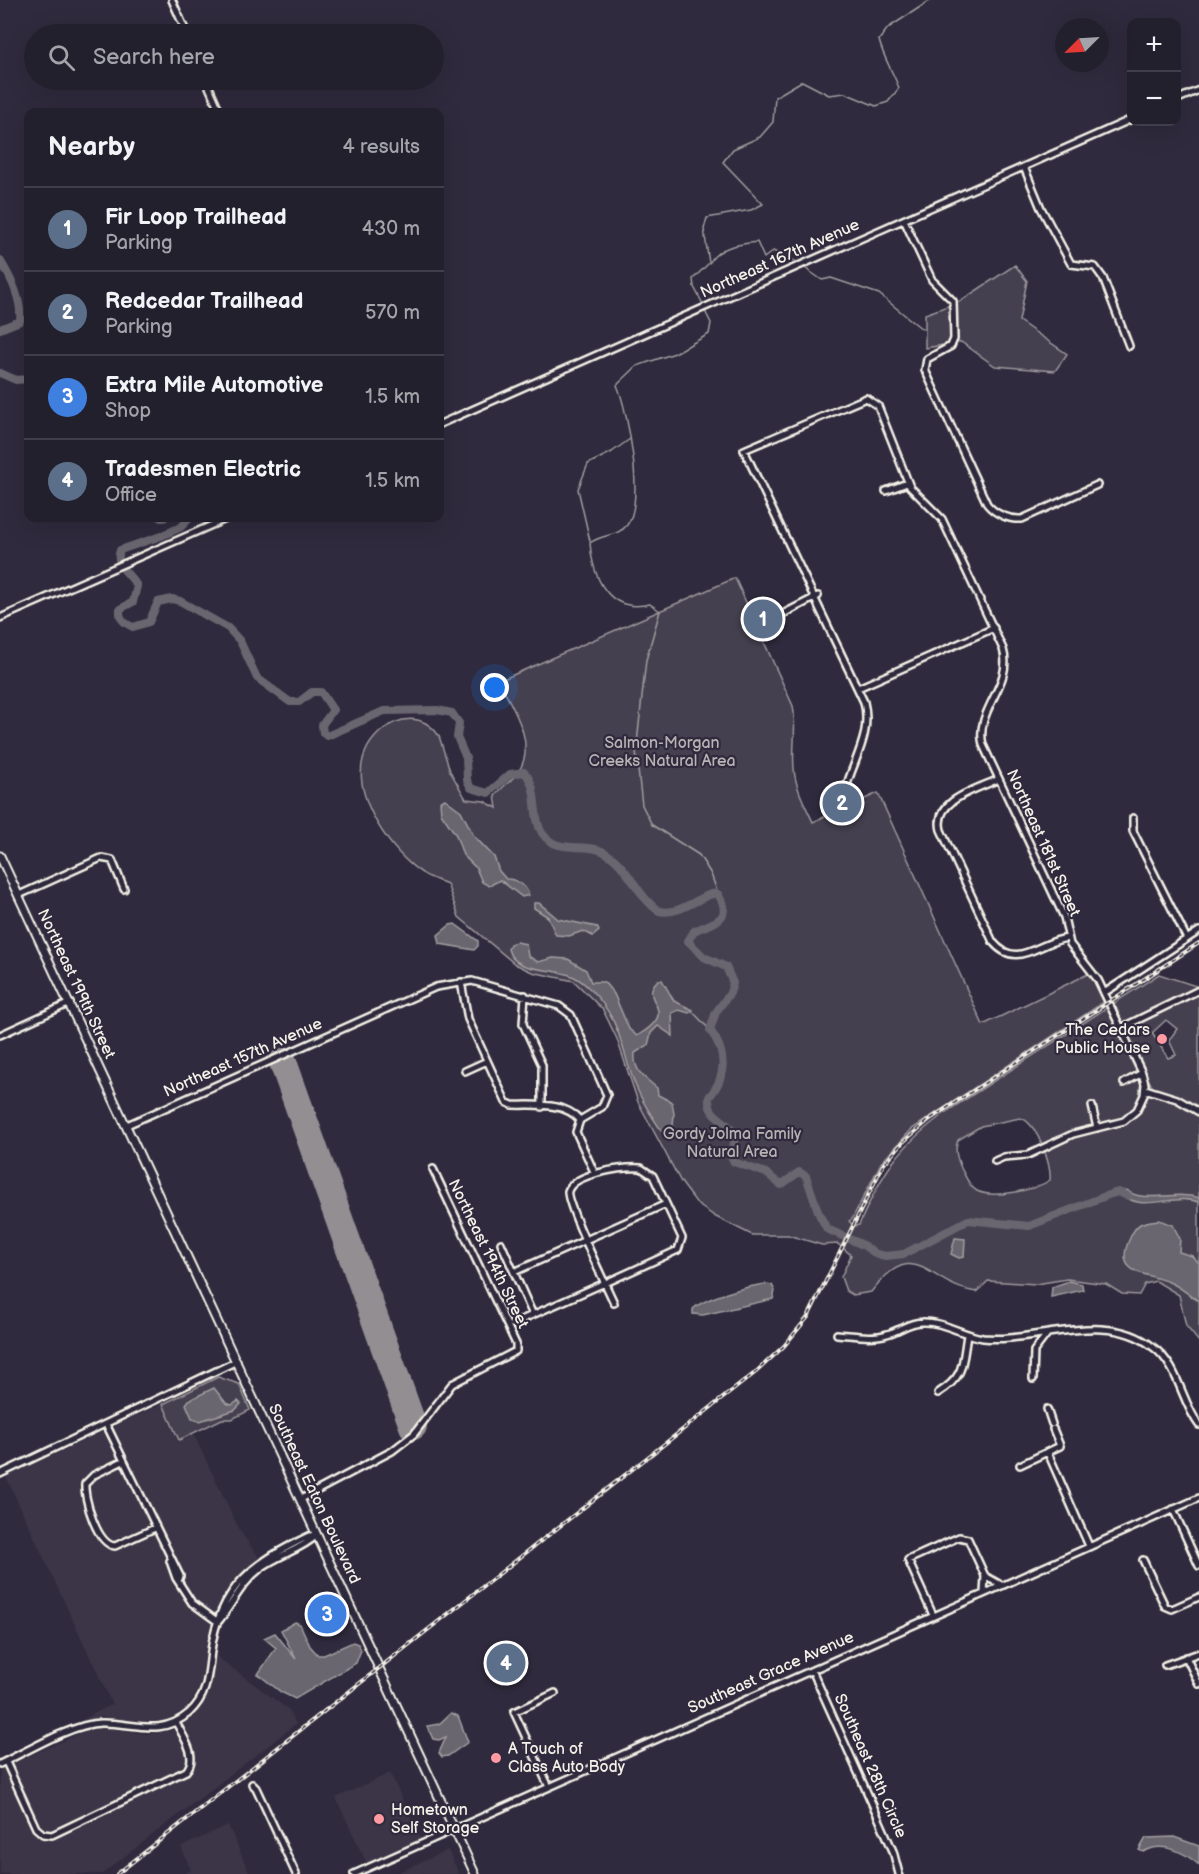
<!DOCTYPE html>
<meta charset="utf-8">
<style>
body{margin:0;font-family:"Balsamiq Sans",sans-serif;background:#2b2836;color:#f1f3f6}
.controls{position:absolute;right:18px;top:18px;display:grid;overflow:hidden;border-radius:12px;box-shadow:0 6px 24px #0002}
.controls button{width:54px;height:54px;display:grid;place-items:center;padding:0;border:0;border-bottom:2px solid #403e4a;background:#23202e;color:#f1f3f6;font:30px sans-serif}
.compass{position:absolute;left:1055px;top:18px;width:54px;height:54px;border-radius:50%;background:#23202e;box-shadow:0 6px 24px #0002;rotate:246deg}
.you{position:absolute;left:495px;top:688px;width:21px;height:21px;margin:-15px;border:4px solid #fff;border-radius:50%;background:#1a73e8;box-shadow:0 0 0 9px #1a73e833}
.badge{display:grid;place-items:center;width:39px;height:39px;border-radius:50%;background:#2563eb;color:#fff;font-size:20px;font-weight:700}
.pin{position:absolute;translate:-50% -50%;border:3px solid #fff;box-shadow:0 2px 6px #0006}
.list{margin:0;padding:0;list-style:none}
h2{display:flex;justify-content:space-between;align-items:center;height:78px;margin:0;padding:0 24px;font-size:26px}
h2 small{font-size:20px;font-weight:400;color:#a3a3aa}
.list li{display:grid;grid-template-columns:39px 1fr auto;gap:18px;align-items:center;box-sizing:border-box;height:84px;padding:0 24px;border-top:2px solid #403e4a}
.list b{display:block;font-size:22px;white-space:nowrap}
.list p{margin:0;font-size:20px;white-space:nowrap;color:#a3a3aa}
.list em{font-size:20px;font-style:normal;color:#a3a3aa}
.icon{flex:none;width:33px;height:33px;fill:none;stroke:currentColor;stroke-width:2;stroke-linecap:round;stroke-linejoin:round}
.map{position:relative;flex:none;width:1199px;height:1874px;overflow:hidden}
.search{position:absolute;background:#23202e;box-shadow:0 6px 24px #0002;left:24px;top:24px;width:420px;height:66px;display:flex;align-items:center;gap:15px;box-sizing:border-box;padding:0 21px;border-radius:33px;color:#a3a3aa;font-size:22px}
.panel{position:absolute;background:#23202e;box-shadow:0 6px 24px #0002;left:24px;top:108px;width:420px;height:414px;border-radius:12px}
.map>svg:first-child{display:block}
</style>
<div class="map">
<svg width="1199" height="1874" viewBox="0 0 1199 1874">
<rect width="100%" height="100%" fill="#2f2a3d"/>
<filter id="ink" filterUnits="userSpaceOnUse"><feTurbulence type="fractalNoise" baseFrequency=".0167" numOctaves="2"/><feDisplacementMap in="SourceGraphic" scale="12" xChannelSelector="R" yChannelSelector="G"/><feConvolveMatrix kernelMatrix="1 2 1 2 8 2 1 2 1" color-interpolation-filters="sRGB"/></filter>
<g filter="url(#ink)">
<path fill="#3b3647" d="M162,1404l17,35 14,-6 47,98 20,28 -24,22 -18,27 -9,24 -8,54 -15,23 -17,10 -15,4 -51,-6 -26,6 35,-19 -106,-227z
M216,1656l73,54 7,14 -194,150h-102v-105h3l4,4 27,58 13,8 39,-16 100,-48 7,-7 2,-11 -13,-31 13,-12 14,-21z
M100,1727l46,7 29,-4 12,24v10l-4,5 -130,62 -10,-1 -31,-61v-5l66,-30z
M390,1773l31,66 -54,25 -31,-66z
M228,1825l22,49h-68l9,-4 -10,-23z
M448,1850l11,24h-64z"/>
<path fill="#454050" stroke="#9c989c" stroke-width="1.5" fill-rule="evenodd" d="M1015,265l12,16 -8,40 48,33 -12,17 -60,-5 -34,-24 -36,6v-34l34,-12z
M735,578l58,128c4,21 -1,41 1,62 1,19 11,37 19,54l65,-29 105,232 107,-52 14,29 -192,127 -31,34 -29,56 -3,2 5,5 5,-1c24,-55 41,-80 90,-115l210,-136 40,13v355l-13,-16 -7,-31 -23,-14 -11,3 -6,11 -17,-1 -16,-10 -39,-5 -31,5 -48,-3 -11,11c-50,-6 -60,-59 -106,0l-18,3 -7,-4 -5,-14 10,-22 -13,-11 -16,1 -34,-10h-36l-36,-18 -18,-12 -17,-23 -43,-80 -21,-63 -14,-29 -29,-29 -42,-9 -17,-8 -56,-47 -12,-33c-8,-4 -17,-5 -25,-11 -31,-20 -69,-75 -59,-114 8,-32 53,-58 76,-23l11,35 16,28 18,2 13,7 -2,-12c6,-9 17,-15 23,-24 20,-28 -6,-64 -19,-91zM1166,1020l11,9 -8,11 7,15 -8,3 -16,-25zM1131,1046l22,42 11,5 -21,-4 -1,-9 -15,-32zM1020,1118c16,3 32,46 30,62 -14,10 -57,19 -73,11 -8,-4 -12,-16 -16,-23 -4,-10 -7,-18 -3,-28l23,-14z
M218,1377l21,7 11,26 -18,9h-10l-43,21 -16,-36z"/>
<path fill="#6a6670" stroke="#a19ea0" stroke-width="1.5" d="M445,799l16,12 13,25 20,21 5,14 7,8c10,0 20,6 23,16l-7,2 -22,-17 -11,6 -7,-4 -6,-14 -13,-13 -7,-20 -15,-22 -1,-11z
M534,903h5l19,16 39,8 2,4 -6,5 -10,-5 -14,5 -13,-1 -8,-18 -14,-9z
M455,924l23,17v5l-4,4 -34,-6 -2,-9 12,-10z
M516,942l10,2 2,12 10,6 15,-4 15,1 18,11 5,12h13l10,12 15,35 8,7c47,-28 -2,-34 21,-56h4l12,21 19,9 -4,3 -10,-3 -7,3 1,23 -15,-10 -7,7 -3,12 -13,8c-2,18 10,25 22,35l1,7 14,7 2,12 -2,23 -5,2c-13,-19 -26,-38 -34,-60 -13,-36 -13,-60 -43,-90 -5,-5 -11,-10 -18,-13 -18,-9 -58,-2 -64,-27l2,-5z
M1127,1190c13,14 51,0 72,8v4c-26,-10 -59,14 -81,-11z
M1159,1220l14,5 7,14 -1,13 13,4 7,7v38c-10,-5 -18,-14 -28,-18 -24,-11 -59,-7 -41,-45 7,-16 12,-16 29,-18z
M955,1238l10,1 -1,18 -5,1 -8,-4z
M1069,1281l13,3 1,6 -32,7 1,-10z
M766,1284l6,1 3,6 -2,8 -70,16 -10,-1v-5c13,-12 55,-23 73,-25z
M214,1388l12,15 6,2 6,-4 3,3 -6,6 -35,11 -8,-3 -6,-14 3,-4z
M295,1622l5,2 10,22 8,9h6l29,-13 5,2 3,6 -5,13 -61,36 -14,-7 -23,-18 18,-26 -12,-10 11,-5 21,26 -15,-29z
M451,1713l7,3 10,26 -20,14 -6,1 -3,-4 7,-16 -7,3 -6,-1 -6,-13 12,-2z
M1146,1838l28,-1 25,9v19c-16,-14 -37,-24 -56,-13l-4,-2z"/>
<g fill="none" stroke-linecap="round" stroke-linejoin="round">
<path stroke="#a19ea0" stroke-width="1.5" d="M710,262c9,-16 30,-18 47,-20l7,16 9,-7 26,12
M802,266l20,14 9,-2 48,16 43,35
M704,306l-10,-19 -1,-8 16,-16 -5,-34 3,-11 44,-8 12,-6 -40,-42 10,-13 27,-12 13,-15 2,-25 27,-16 27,14 16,-2 31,13 12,-4 11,-14c-6,-16 -16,-31 -20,-48l9,-12 43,-28
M705,311l6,12 -2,11 -34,19 -38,13 -20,19c11,26 28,117 10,140 -9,12 -26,9 -37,18 3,36 19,71 60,61l10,7 -14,49 -10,92 6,53 10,20 47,30 12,19 7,20
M590,541l-12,-52 10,-25 24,-12 18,-13
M693,1012l17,18"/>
<path stroke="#6a6670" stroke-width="8" d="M0,260c11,18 22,39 20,61l-20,8
M0,373l16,7 12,-1
M161,518h3
M190,518l-9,9 -20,9 -41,14c-6,17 10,23 17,36l-4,16 -13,7c-1,10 4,14 13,18l16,-5 9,-20 14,-3 8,2 48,27 12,13 17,37 33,24h9l13,-10h9l12,18 -11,15 1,8 4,3 57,-25 53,-1 15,3 7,10 -2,14 9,21 1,22 4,8 17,5 22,-19 14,-2c16,16 7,43 18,61 15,22 41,9 60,18 26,12 34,45 57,60 25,5 46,-21 59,-17 17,28 -7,28 -24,37l-6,10 16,16 22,10 7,16 -3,10 -14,19 -6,18c17,22 17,47 -1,67 -2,21 18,21 26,37l-3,24 2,4 32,11 15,12 18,-13 7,4 13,38 8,15 36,16 13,9 10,2 18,-2 64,-34 61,6 79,-31 10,-3 10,4"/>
<path stroke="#928e92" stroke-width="28" d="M283,1062l130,364"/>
<defs>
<path id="minor" d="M172,0l15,34
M206,80l14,32
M1176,100l23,-10
M1024,167l17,41 30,56 24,3 8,11 26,68
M904,220l28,60 21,21 1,38 -3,7 -24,13 -2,11 62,134c8,10 22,16 35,15l75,-34
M440,424l692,-305
M886,491l21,-8
M0,618l228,-100
M757,624l16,-5 45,-23
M858,688l136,-60
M999,779c-22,10 -66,21 -58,51l52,112c24,29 46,-1 75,-4
M843,808c1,-38 31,-66 21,-106l-120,-252 122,-52 12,8 32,81 32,32 61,130c11,36 -29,61 -20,96l81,172 6,27 28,36 44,93 3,11 -1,11 -7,15 -13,11 -51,13 -45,21 -24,2 -9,4
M1133,818v13l54,108
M19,895l82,-37 11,2 12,29
M461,982l7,37 38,83 6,3c23,1 52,-4 68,15
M1104,993l95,-62
M525,995l-2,29 19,41v42
M1121,1028l78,-38
M0,1035l70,-32
M465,1071l22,-10
M1124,1083l18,-10
M1145,1089l32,10 22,13
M1092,1106l5,22
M580,1120l-4,12 19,42
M127,1125l309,-138 36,-6 87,25 12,9 36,80 -5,12 -22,13
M501,1243l32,72
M514,1272l152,-68
M512,1324l86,-38 12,-5 68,-31 4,-12 -29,-62 -12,-8c-17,-1 -67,5 -73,23 -3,11 39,96 46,112
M837,1334c16,1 35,5 50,0 12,-3 22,-12 35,-12 21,-1 40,13 61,16 54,5 123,-29 170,9 26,19 28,54 46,78
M1033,1379l1,-28 13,-17
M938,1393c27,-17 24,-28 29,-58
M1047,1409l5,15
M106,1424l74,152 -1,3
M1048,1453l41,93
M123,1461l-29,14 -9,9c-1,15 12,61 30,62l40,-18
M1020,1465l40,-19 -7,-17
M0,1474l237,-113
M301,1499l91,-48 22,-17 38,-50 64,-33v-7l-83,-175
M1173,1509l26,57
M1143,1560l22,46 7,3 27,-12
M170,1561l6,17 16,25 26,19
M984,1593l1,-17
M933,1615l-25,-55 51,-23 9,2 17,37 16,9
M218,1622c15,-18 23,-39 43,-54 17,-13 40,-18 56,-33
M1186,1657l13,27
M1165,1665l34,-12
M812,1670l67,149 14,32 6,23
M6,1762l30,66 7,6 9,1 134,-64c13,-14 -3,-34 -10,-49
M0,1764c28,-13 71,-40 101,-41 32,-1 59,15 88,-10 19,-17 19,-38 22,-62 8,-64 43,-89 98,-115l8,-1
M252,1784l4,4 40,86
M549,1787l-35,-75 41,-19
M354,1874l845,-376"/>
<path id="major" d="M0,856l475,1018"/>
</defs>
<use href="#minor" stroke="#f4f1e8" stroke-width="10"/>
<use href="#major" stroke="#f4f1e8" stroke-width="11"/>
<use href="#minor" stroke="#2f2a3d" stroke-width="5"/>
<use href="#major" stroke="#2f2a3d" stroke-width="7"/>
<defs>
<path id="rail" d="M117,1874l639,-502 28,-26 24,-29 75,-152 20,-23 27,-23 269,-176"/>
</defs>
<use href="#rail" stroke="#f4f1e8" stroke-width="4"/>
<use href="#rail" stroke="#2f2a3d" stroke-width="1.5" stroke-dasharray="4.5" stroke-linecap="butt"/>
</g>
</g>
<g fill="#ff9aa2" stroke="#2f2a3d" stroke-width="2">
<circle cx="1162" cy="1039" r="6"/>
<circle cx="496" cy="1758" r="6"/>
<circle cx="379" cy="1819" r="6"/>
</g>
<g text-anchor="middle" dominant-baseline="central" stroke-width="4.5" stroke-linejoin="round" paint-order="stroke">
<g font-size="16" fill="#f4f1e8" stroke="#2f2a3d">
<text transform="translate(780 259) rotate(-24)">Northeast 167th Avenue</text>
<text transform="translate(1043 843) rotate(66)">Northeast 181st Street</text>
<text transform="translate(76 984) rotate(65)">Northeast 199th Street</text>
<text transform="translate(243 1058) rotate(-24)">Northeast 157th Avenue</text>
<text transform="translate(488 1254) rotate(64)">Northeast 194th Street</text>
<text transform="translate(314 1494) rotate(65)">Southeast Eaton Boulevard</text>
<text transform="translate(771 1673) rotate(-24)">Southeast Grace Avenue</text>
<text transform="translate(870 1766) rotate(66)">Southeast 28th Circle</text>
</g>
<g font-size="16" fill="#b7b3b3" stroke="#2f2a3d">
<text x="662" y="743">Salmon-Morgan<tspan x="662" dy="18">Creeks Natural Area</tspan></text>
<text x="732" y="1134">Gordy Jolma Family<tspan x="732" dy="18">Natural Area</tspan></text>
</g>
<g font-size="16" fill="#f4f1e8" stroke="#2f2a3d" text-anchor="start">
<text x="1150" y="1030" text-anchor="end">The Cedars<tspan x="1150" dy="18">Public House</tspan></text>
<text x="508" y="1749">A Touch of<tspan x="508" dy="18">Class Auto Body</tspan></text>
<text x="391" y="1810">Hometown<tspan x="391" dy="18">Self Storage</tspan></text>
</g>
</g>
</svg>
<div class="controls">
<button>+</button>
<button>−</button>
</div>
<svg class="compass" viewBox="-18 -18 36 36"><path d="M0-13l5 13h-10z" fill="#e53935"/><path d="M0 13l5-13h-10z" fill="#a3a3aa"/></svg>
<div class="you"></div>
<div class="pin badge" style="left:763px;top:619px;background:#5c6f8a">1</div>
<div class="pin badge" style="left:842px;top:803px;background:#5c6f8a">2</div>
<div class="pin badge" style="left:327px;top:1614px;background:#3f7fe0">3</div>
<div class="pin badge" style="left:506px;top:1663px;background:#5c6f8a">4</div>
<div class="search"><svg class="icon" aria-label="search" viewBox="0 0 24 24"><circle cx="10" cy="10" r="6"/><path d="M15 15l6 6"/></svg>Search here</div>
<section class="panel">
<h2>Nearby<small>4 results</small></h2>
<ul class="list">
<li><span class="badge" style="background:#5c6f8a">1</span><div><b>Fir Loop Trailhead</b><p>Parking</p></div><em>430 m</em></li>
<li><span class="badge" style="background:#5c6f8a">2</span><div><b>Redcedar Trailhead</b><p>Parking</p></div><em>570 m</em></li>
<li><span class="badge" style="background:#3f7fe0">3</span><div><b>Extra Mile Automotive</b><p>Shop</p></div><em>1.5 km</em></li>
<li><span class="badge" style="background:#5c6f8a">4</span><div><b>Tradesmen Electric</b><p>Office</p></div><em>1.5 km</em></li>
</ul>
</section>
</div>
